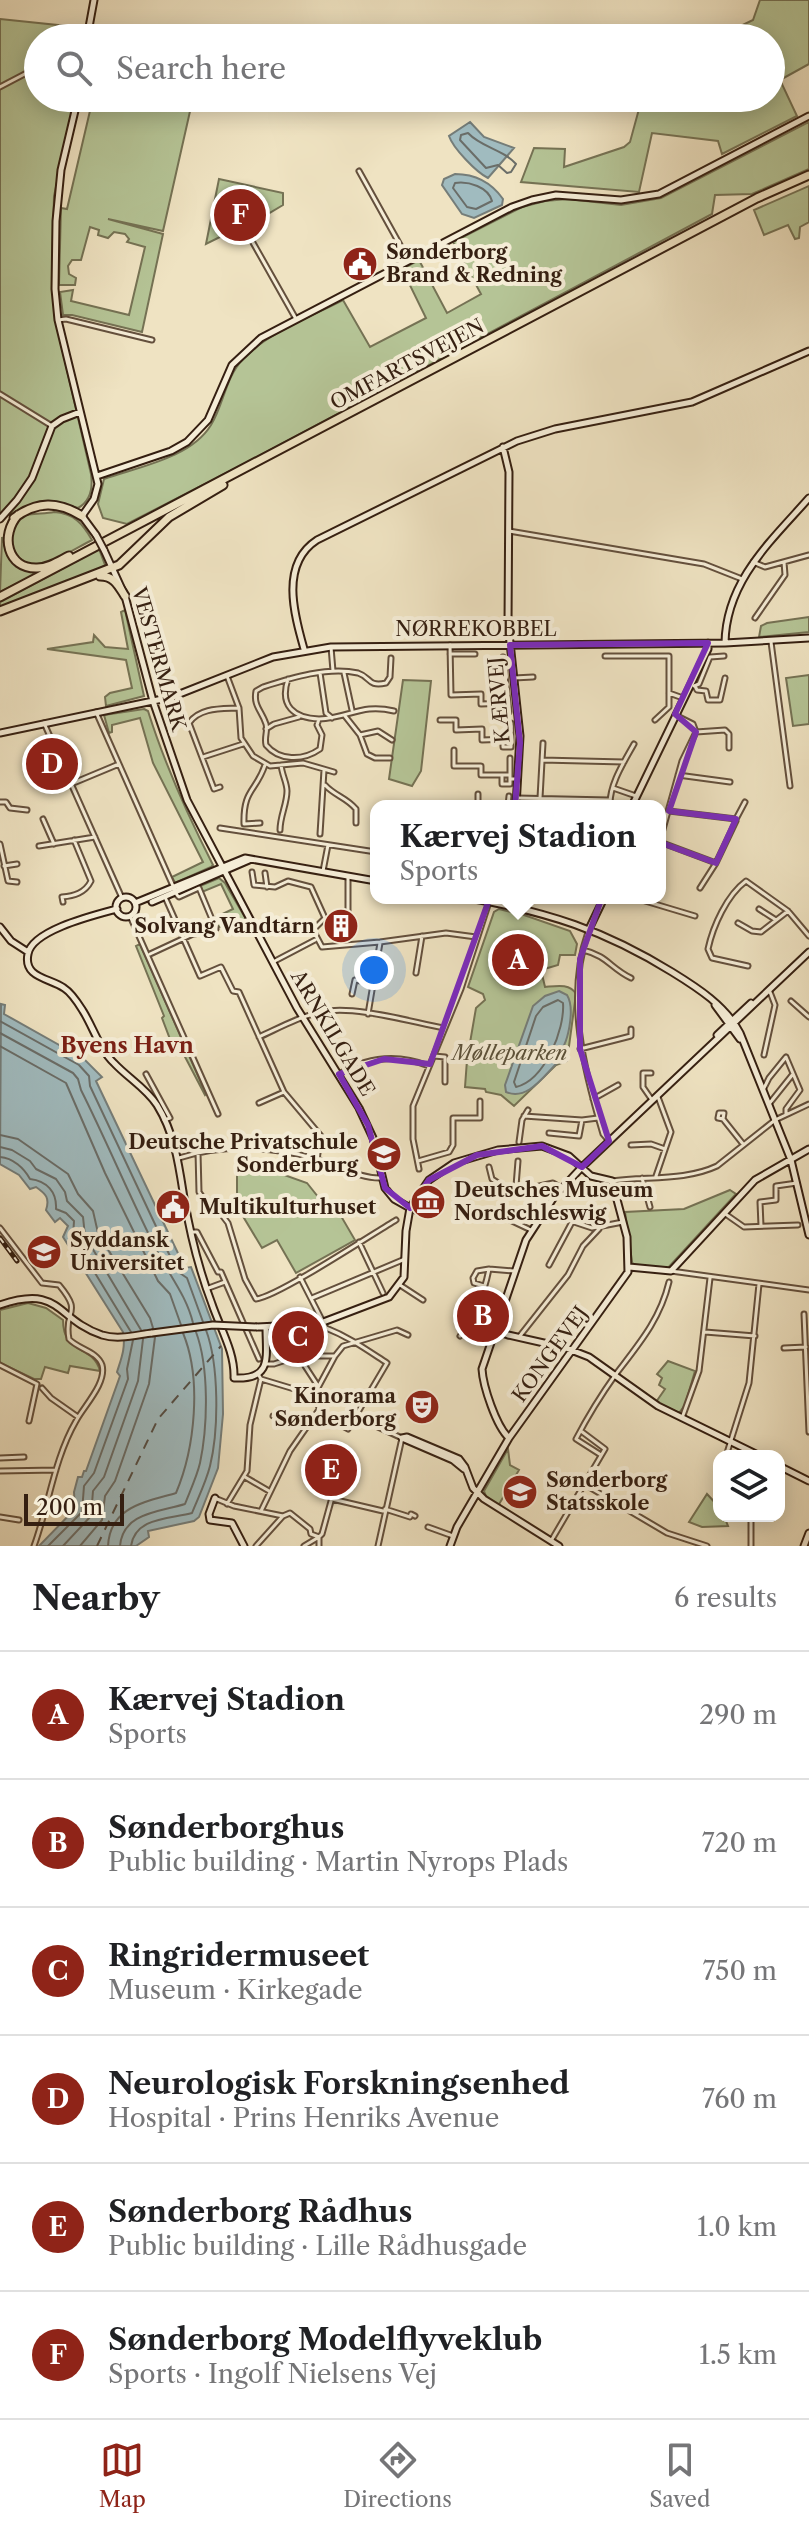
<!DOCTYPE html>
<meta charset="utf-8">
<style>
body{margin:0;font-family:"Libre Caslon Text",serif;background:#f2f2f2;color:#202124}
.controls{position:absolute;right:24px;bottom:24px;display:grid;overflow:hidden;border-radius:16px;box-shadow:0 4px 20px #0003}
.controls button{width:72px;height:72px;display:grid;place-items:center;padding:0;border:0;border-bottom:2px solid #e0e0e0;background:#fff;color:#202124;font:40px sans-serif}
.scale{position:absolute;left:24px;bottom:20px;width:100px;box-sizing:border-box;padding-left:8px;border:4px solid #351f11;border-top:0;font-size:22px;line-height:28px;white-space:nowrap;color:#351f11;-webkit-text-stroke:6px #f5edd7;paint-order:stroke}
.you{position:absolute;left:374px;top:970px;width:28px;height:28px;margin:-20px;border:6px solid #fff;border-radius:50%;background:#1a73e8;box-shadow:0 0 0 12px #1a73e833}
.badge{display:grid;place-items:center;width:52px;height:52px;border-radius:50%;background:#8f2418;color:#fff;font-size:26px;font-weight:700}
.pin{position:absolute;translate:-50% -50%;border:4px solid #fff;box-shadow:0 2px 8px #0006}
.popup{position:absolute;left:370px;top:800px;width:296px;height:104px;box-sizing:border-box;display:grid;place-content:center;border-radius:16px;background:#fff;filter:drop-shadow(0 2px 6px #0005);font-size:26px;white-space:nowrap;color:#757577}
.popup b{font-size:30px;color:#202124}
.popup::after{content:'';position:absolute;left:50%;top:100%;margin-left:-16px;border:16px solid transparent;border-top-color:#fff}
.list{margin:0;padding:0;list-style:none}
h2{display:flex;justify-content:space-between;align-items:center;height:104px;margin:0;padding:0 32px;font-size:34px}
h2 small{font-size:26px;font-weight:400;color:#757577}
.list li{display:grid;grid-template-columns:52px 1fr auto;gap:24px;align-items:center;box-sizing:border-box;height:128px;padding:0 32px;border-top:2px solid #e0e0e0}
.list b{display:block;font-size:30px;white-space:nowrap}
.list p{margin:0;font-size:26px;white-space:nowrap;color:#757577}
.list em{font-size:26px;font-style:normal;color:#757577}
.icon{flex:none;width:44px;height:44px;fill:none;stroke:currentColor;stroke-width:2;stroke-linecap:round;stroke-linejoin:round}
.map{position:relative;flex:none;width:809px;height:1546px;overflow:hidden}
.search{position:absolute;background:#fff;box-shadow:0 4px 20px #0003;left:24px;right:24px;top:24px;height:88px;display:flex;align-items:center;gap:20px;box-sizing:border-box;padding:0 28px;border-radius:44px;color:#757577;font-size:30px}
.sheet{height:872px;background:#fff}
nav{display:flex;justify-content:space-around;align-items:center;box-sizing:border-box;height:112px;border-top:2px solid #e0e0e0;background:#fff;font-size:22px;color:#757577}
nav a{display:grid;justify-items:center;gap:4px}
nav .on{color:#8f2418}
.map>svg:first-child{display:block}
</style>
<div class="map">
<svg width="809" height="1546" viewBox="0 0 809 1546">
<rect width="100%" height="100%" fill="#efe3c2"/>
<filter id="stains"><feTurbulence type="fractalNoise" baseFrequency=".0025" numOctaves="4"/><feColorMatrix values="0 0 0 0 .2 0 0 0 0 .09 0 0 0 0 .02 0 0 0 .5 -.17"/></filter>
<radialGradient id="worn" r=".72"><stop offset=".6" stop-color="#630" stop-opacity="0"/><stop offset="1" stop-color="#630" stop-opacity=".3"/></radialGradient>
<path fill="#b5c496" stroke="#757254" stroke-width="2" d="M760,0h49v64l-29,16 17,36 -75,38 -4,-13 -66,-8 -13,59 -118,-10 13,-34 31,1 -1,18 60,-20 6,-5 12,-44h129v-60h-55l37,-18z
M0,19l86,9 -2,10h-46v60h37l-21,98 -2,76 3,46 36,156c2,14 0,27 -13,34 -26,-8 -44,-9 -67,8l-2,-2 6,-8 -5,-2 -10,10z
M93,98h100l-30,133 -55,-12 55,15 -21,98 -70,-17h-9l-3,-23 13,-2 -2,11 58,14 16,-68 -18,-5 2,-3 -4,-5 -11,-2 -6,6 -10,-3 1,-5 -9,-3 -9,33h-9l-4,6 1,8 7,4 -1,7h-16l2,-77 6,1z
M809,122v47l-57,25 -37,1 -3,19 -453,242 -132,68 -24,-6 -5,-14 6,-25c34,-12 87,-21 107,-54 13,-21 14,-47 32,-66 23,-25 69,-43 100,-59l27,47 56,-29 -24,-49 17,-9 28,53 34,-19 -28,-52 69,-35 23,-6 23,-2 53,6 40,-7z
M219,179l64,14v12l-37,22 -2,-2 -38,19z
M809,186v36l-9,5 -1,11 -4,1 -7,-14 -24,10 -10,-25z
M54,512c20,1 29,12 38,28 -14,7 -39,23 -53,25 -26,3 -39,-38 -17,-49 9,-3 23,-2 32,-4z
M2,537c6,22 15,29 36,36l-38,19z
M99,549l6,16 -10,7 -95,37v-7z
M125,610l19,86 -38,10 -1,-9 5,-4 22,-5 -6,-28 -79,-11 46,-7 1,-7 11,12 23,2 -7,-37z
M809,617v15l-50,5 2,-11 6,-3z
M809,675v49l-16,2 -7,-48z
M403,680l28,1 -10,90 -9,15 -23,-7z
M144,709l4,2c17,54 39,103 65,154l-2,2 -36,16 -3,-6 31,-15 -50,-99 -13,-45 -28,7v7l-3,1 -5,-18z
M219,878l6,5 29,50 -13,-12 -22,6 -5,-9 19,-9 -12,-25 -19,8 -2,-6z
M499,909l25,6 46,16 7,13 -2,11h-15l-2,10 -17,5 4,17c11,-1 25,-4 31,7l-9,67 -11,4 -42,41 -13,-11 -15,-3 -1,-3 -20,-2 2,-27 9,-52 9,-8 -2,-6 -15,-7 26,-75z
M140,944l66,150 -1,1 -22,-42 -10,-6 -11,-29 2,-2 -28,-70z
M259,1166l48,17 20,25 7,-4 21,36 -59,33 -19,-33 -15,8 -30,-50 5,-3v-28z
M730,1190l6,4 -70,76 -32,-5 -2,-3 -7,-50 59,-3z
M28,1303l18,5 17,12c0,36 30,24 37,51l-30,-5 -2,7 -23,-6 -4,12h-7l-34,-16v-53z
M668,1361l27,10 -10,34 -6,8 -23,-11 9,-13 -6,-4 3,-7 -5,-4z
M508,1449l2,16 9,5 -21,36 -12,-10 -2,-5z
M707,1494l12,13v9h5l4,10 -26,1 -13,-5z"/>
<path fill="#a0bbbf" stroke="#757d79" stroke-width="2" d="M470,122l14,15 30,11 -26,30c-12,-6 -35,-30 -39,-42z
M455,174c21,0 36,8 48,25l-1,6 -28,13 -12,-4 -20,-29 2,-6z
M559,991l8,4c8,13 2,52 -11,60v9c-13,13 -29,37 -50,28l-1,-7 28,-79 12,-10z
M1,1004l4,1 -1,9 80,45 18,18 -6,4 89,187 6,-1 31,82 1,65 -5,54 -19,49 -5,4 -46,10 1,6 -13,9h-97l36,-37 -1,-17 4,-15h4l2,-6h2l34,-95 -3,-4c4,-13 9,-24 6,-40l-60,-95 5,-11 -8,-8 -5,4 -9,-12c4,-12 0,-16 -10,-23l-6,2 -11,-14 -19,-11z"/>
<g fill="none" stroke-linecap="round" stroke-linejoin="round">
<path stroke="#6a6d68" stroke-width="2" d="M468,133c14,15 35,16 48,31l-5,8 -4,1 -9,-8 -12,3 -26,-28 1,-5z
M455,183c14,-2 33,4 37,18l-16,8 -9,-2 -14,-19z
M558,1000l5,3c2,26 -18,77 -47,84l-2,-5 22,-66 7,-9z
M0,1021l79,44 10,11 1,10 87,185 10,7 16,44
M0,1033l73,40 5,6 3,11c26,52 48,105 74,157 13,27 31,47 38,76
M0,1046l66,37 39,90 53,108 12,13 11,31
M0,1135l18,4 50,35 10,20 15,17 5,22 52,85 3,10
M0,1147l12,3 18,11 6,8 20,10 9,13 2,9 16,16 2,19 56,94
M0,1157c13,1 24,11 30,22 17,2 27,13 26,30l10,4 8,8 -1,16 58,95
M48,1546l34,-34 2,-26 10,-13 34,-94 -1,-10 6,-29
M63,1546l28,-30 2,-25 11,-14 34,-96 5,-42
M80,1546l22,-26 3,-24 10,-15 34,-97 6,-47
M108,1546c2,-40 38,-44 68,-53 19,-45 26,-114 7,-160
M120,1546c3,-34 40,-34 65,-42 5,-13 12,-28 15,-41 8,-38 9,-96 -4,-131
M131,1546c4,-29 39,-27 61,-33 6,-15 14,-31 18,-47 9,-37 9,-101 -4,-136"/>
<path stroke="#554e45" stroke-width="2" stroke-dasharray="10 8" stroke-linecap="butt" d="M97,1546l61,-127 63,-73"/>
<defs>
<path id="street" d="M0,87l38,-20
M359,171l50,90
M243,225l53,94
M58,320l8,-1 86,21
M0,394l52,32
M509,531l195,33 38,15
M753,562l12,5 44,-12
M755,618l30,-43 -1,-13
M771,642l19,144
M450,645l1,50 30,-1v10l27,-1
M331,647l2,24
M450,654h25
M605,656h64v51l-14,13
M391,658l-1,19 -4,6c-19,4 -15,-6 -28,-10 -30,-7 -67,5 -95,14l-7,4c-3,15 6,20 10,33 2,7 -2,13 0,21 13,16 37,16 54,4l2,-14 -5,-10 2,-6c31,-1 42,-16 75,-8
M320,673l6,40 6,5
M344,673l8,37
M227,676l12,32 2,30 12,18 17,10 33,-3 31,9
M514,678l19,-1
M288,679c-9,27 6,39 31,40
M694,686l5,-2 11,-27 14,-1
M695,686l2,4 9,1 2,9h12l5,-22
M669,693l14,5
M502,703v9h7l-6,-55
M96,712l81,183 2,2 20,-9 17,41 -6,3 -17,2 -43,20
M345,716l15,19 7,19 8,4h15
M440,720h16v10l26,-1v11l29,-1
M44,723l78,175
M266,729l8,-5 25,-7
M696,732l29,-2 4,4v14
M360,735l18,-4 14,9
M503,739v8h8v-24
M454,750v16h27v9h29v4h8
M203,757l40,-13
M542,760l82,2
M510,775v-17
M678,775l52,7
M502,776v8h8v-5
M71,784l48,-20
M325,785c10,11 21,12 31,24v14
M220,787l-6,2 -25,-66c11,-16 33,-14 50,-15
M613,788l23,8
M478,794v12
M517,798l92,2
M540,798l3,-55
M0,802h6l4,6 17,2
M508,806l1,-10
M610,806c-1,-21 14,-44 24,-62
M669,811l67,8 9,-17
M43,819l11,25
M260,823l-16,1c-1,-35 12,-32 21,-59
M220,828l156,24
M280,830c0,-14 7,-26 7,-39 0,-8 -5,-16 -6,-26
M320,834l4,-64
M660,840l22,-79 14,-29 -3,-8 -18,-9
M660,842l56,21
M0,844l8,37 9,1
M39,846l56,-9
M4,866l13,-2
M323,871l5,-26
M252,872l2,13 21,2 13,-6 23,6 14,31 -12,12 9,17 58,-5 66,-9 30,4
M265,873l2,14
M700,888l16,-25 20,-42
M165,897l35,79 21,-9 12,24 6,1 45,100 37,44 -4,23
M635,898l60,18
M63,902l-1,-5c12,-1 23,-4 29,-16l-17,-41
M759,909l17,11
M348,914v-38
M130,916l88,198
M738,923l14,8 9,1 27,-21
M588,932c-23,66 -4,138 15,202l6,7
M583,950c25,6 27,18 48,28
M273,962l42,-22
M748,966l-36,-8 -4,-9c5,-23 19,-54 38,-68l42,30 21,25
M416,973l6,-37
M352,994l3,-14 19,3
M791,1001l18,16
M368,1014l12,-71
M259,1037c20,-9 41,-21 63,-25 32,-7 89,10 122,16
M580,1049l51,-13v-7
M764,1055l11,-50 -5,-13
M434,1056l11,1v25
M651,1073h-8v14l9,13
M146,1074l24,44 -6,2
M339,1074c28,-17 59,-20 90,-8
M763,1090l6,-12 17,-21 14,33 -14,19v5
M593,1099l25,-14
M259,1103l25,-11
M769,1104l24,-30
M524,1116l58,4 16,-2
M723,1119l-5,-1 1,-5h5l-1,6 20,25
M549,1133l30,3 3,-16
M519,1142l3,-22 6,-10
M631,1145l20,-1 14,5
M198,1152l1,40 5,7 8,3 16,21 17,56 11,20c21,-2 115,-64 140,-79
M179,1158c43,-14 94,-12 137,1 22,6 43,20 66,19
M418,1161l31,-9 4,-7v-27h27v-17
M518,1161l-2,25 3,3
M489,1167l3,12 20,13 41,-9 9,5
M419,1169l-6,-30v-33l48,-117 28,-87
M656,1176l15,-44 -13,-35
M642,1178l8,29
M612,1181c34,-5 73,0 105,-15l58,-46 34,-16
M410,1208l8,4 18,1
M489,1210l42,20
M544,1212l48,16 31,-6
M724,1213l20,14 54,-2
M761,1226l-1,-24 16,-2v-14l21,-3
M0,1228l42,55 17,2c25,30 4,24 10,54 9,10 28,12 33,26 5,18 -18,41 -26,56 -22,38 -27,84 -42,125
M193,1232h4l21,40h3l38,87
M359,1242l24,51
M549,1265l23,-43
M671,1271l138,19
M300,1277l26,51c23,9 41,22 61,35l-39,66 -26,-14 -8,-20 21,-39 8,-10 54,-16 11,5
M400,1285l23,15
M484,1286l-10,-3 -1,-5 4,-7 12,-2
M206,1289l19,-7
M473,1293l10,2
M312,1298l93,-39
M804,1314l5,118
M705,1332l50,4
M294,1333l4,23
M460,1336c16,-21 24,-42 29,-67l25,2
M519,1337l49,-62 15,-29 16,-17
M784,1348l22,-1
M303,1356l2,10 13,20
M283,1360l-2,-10 3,-2
M266,1364h8l24,-8h37
M0,1365l37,19 -8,37
M261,1379l53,16
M42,1388l9,10 27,19
M273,1416l20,3 13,9
M356,1417l46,21 -24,108
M682,1418l17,-47 11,-93
M601,1455l-25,-16c12,-23 25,-44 40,-65 22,-29 44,-54 53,-92
M726,1456l23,-73 10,-99
M0,1458l24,-1
M0,1471l56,-1
M245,1477l24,14
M584,1484l83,49 40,13
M217,1499l17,7 49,10
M332,1499l51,12
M227,1504l20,-33 3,-46 11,-46 -3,-5
M385,1509l25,8 1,-3 4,2
M261,1511l29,-60 28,-40
M0,1517l19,3
M428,1527l25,9
M551,1541l54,-92 -24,-18
M256,1546l27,-30 7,-3 20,16 1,5 8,3
M304,1546l15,-9
M319,1546v-9l3,-3 20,-73
M751,1546v-30"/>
<path id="secondary" d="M87,38l7,-38
M78,98l-17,72 -5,51 -1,68 3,31 40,164 -4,15 -12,17 14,19
M503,447l6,25 -1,152 12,112 -4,70
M97,476l74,-25 16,-9 21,-22 24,-55 29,-27 251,-131 20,-7 24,-5 65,5 38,-6 150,-78
M0,519l17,-19 15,-22 20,-52 10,-7 18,-7
M104,550l21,46 28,105 34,99 110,208 62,100 14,30 12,50 9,11 16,9
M725,643c1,-62 46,-102 84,-145
M304,649c-10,-35 -24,-85 13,-109l200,-99 38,-12 137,-27 117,-51
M0,733l172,-36 101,-40 58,-10 394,-4 84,-5
M632,806l76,-157v-6
M116 907a10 10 0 1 1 20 0a10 10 0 1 1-20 0Z
M469,898c79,14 135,32 203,74 26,16 54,34 68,61l51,127 18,75
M152,902l97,-42
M135,903l110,-45 131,23
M117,909c-22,6 -85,21 -89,45 -5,24 22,24 36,34 8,5 14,15 19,23 10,16 17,39 31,52 14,15 32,25 43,42 18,29 22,61 27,93 6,35 15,72 28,106 8,24 23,48 22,74 39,2 32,-21 32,-51
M0,927l11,14 17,11
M589,929l15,-31
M715,1005l25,34
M717,1035l34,-32
M629,1267l42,4 84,-91 54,-31
M0,1305c61,-21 55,14 102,30 16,5 34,0 50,-2
M470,1322l38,13 58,13 23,9 69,49 102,50
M257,1327l61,-3 71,-27 15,-20 2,-46 4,-23 19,-28 25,-17 44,-13 44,-4 27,10 22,20 21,5 15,56 1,35 -119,166 -52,89 -7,19
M402,1438l5,-1 52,22 6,8 8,21 11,11 75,47
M402,1438l51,22 11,9
M509,1438c-13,-12 -26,-52 -27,-69l44,-129 28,-43 28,-30 227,-215
M779,1466l30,15
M215,1498l-6,16 1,6 22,3 12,23
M804,1546l5,-13"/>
<path id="highway" d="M18,515c-18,20 -11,54 19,53 12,0 22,-7 32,-12
M14,518c23,-17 44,-17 68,-2
M100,576c14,0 18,9 25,20
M0,597l757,-399 52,-23
M0,611l119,-46 50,-48 54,-32"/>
</defs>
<use href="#street" stroke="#64503d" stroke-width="7"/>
<use href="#secondary" stroke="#351f11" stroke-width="9"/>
<use href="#highway" stroke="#351f11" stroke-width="11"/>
<use href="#street" stroke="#f5edd7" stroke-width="3"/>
<use href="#secondary" stroke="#f5edd7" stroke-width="5"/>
<use href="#highway" stroke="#efe3c2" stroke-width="7"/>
<defs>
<path id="rail" d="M0,1238l17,23"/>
</defs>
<use href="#rail" stroke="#351f11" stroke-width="5"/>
<use href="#rail" stroke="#f5edd7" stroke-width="2" stroke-dasharray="6" stroke-linecap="butt"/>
<defs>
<path id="secondary-bridge" d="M96,535l8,15
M152,1333l61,-8 44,2"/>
</defs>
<use href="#secondary-bridge" stroke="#351f11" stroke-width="9" stroke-linecap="butt"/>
<use href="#secondary-bridge" stroke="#f5edd7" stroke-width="5"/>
</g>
<path fill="none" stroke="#7b2cbf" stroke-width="6" stroke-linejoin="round" d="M708,643l-33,71 21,18 -27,79 67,8 -20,44 -90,-33 -46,129v90l29,92 -27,26 -40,-21 -65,9 -48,25 -19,28 -25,-20 -17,-63 -29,-51 45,-15 46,5 83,-231 7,-90 -10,-98z"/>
<defs>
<symbol id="civic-disc" viewBox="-11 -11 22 22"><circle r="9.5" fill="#8f2418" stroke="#f5edd7"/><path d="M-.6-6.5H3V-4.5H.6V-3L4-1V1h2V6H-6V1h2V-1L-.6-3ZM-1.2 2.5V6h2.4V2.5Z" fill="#fff"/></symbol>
<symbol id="building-disc" viewBox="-11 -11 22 22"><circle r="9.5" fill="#8f2418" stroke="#f5edd7"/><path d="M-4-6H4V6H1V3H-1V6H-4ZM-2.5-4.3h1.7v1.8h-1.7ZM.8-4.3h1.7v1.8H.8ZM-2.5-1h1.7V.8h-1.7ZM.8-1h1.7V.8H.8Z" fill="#fff"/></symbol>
<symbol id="school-disc" viewBox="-11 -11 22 22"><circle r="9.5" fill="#8f2418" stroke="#f5edd7"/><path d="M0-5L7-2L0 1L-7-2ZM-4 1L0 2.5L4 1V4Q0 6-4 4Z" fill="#fff"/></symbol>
<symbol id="museum-disc" viewBox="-11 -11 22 22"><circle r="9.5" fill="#8f2418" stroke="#f5edd7"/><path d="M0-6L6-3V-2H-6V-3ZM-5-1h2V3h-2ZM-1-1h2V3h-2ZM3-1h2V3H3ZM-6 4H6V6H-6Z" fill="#fff"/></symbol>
<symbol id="theatre-disc" viewBox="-11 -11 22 22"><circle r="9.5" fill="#8f2418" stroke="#f5edd7"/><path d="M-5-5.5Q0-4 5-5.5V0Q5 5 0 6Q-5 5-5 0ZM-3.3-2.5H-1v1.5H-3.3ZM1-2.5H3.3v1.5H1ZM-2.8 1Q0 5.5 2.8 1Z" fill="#fff"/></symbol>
</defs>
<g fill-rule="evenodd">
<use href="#civic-disc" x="340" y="244" width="40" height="40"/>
<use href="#building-disc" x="321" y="906" width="40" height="40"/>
<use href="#school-disc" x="364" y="1134" width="40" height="40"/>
<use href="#museum-disc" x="408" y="1182" width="40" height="40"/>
<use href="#civic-disc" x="153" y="1187" width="40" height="40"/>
<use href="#school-disc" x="24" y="1232" width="40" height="40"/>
<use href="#theatre-disc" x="402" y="1387" width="40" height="40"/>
<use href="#school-disc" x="500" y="1472" width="40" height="40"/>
</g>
<g text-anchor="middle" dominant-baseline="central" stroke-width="8" stroke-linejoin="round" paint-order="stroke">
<g font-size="20" font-weight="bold" fill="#351f11" stroke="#f5edd7" text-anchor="start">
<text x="386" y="252">Sønderborg<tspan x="386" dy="23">Brand &amp; Redning</tspan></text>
<text x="315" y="926" text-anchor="end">Solvang Vandtårn</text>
<text x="358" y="1142" text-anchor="end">Deutsche Privatschule<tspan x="358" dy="23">Sonderburg</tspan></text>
<text x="454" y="1190">Deutsches Museum<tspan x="454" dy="23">Nordschleswig</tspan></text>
<text x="199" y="1207">Multikulturhuset</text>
<text x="70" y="1240">Syddansk<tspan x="70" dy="23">Universitet</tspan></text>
<text x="396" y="1396" text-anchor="end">Kinorama<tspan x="396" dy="23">Sønderborg</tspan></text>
<text x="546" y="1480">Sønderborg<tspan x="546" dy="23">Statsskole</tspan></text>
</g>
<g font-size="20" fill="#351f11" stroke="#f5edd7">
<text transform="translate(407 364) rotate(-28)">OMFARTSVEJEN</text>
<text x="476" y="629">NØRREKOBBEL</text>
<text transform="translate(159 659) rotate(74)">VESTERMARK</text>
<text transform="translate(499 700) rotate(-95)">KÆRVEJ</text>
<text transform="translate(333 1033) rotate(59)">ARNKILGADE</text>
<text transform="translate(550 1354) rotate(-54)">KONGEVEJ</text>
</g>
<g font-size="20" font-style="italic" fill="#5b5139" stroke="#f5edd7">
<text x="510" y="1053">Mølleparken</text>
</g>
<g font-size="22" font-weight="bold" fill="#7a1f14" stroke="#f5edd7">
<text x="127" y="1045">Byens Havn</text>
</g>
</g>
<rect width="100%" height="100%" filter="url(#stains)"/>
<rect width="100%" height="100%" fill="url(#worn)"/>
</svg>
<div class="controls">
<button><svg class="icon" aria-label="layers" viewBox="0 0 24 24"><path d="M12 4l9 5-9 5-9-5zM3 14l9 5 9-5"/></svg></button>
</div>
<div class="scale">200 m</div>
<div class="you"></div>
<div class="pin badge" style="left:518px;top:960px">A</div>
<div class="popup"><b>Kærvej Stadion</b>Sports</div>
<div class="pin badge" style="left:483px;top:1316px">B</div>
<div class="pin badge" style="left:298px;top:1337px">C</div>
<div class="pin badge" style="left:52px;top:764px">D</div>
<div class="pin badge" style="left:331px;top:1470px">E</div>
<div class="pin badge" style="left:240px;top:215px">F</div>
<div class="search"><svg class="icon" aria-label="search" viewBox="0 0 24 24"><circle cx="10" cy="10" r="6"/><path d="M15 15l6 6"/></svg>Search here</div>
</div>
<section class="sheet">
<h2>Nearby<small>6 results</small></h2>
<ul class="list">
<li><span class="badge">A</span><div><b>Kærvej Stadion</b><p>Sports</p></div><em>290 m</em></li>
<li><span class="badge">B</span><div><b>Sønderborghus</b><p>Public building · Martin Nyrops Plads</p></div><em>720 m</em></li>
<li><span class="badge">C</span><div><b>Ringridermuseet</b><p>Museum · Kirkegade</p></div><em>750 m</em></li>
<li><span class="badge">D</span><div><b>Neurologisk Forskningsenhed</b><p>Hospital · Prins Henriks Avenue</p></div><em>760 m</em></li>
<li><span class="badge">E</span><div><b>Sønderborg Rådhus</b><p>Public building · Lille Rådhusgade</p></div><em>1.0 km</em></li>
<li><span class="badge">F</span><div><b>Sønderborg Modelflyveklub</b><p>Sports · Ingolf Nielsens Vej</p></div><em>1.5 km</em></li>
</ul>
</section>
<nav>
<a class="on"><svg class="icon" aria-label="map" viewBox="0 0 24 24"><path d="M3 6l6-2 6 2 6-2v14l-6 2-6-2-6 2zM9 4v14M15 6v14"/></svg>Map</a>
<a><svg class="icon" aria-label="directions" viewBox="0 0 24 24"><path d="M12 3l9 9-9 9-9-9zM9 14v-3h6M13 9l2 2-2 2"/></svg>Directions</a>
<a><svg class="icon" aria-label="saved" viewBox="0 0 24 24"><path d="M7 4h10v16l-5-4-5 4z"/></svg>Saved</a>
</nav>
